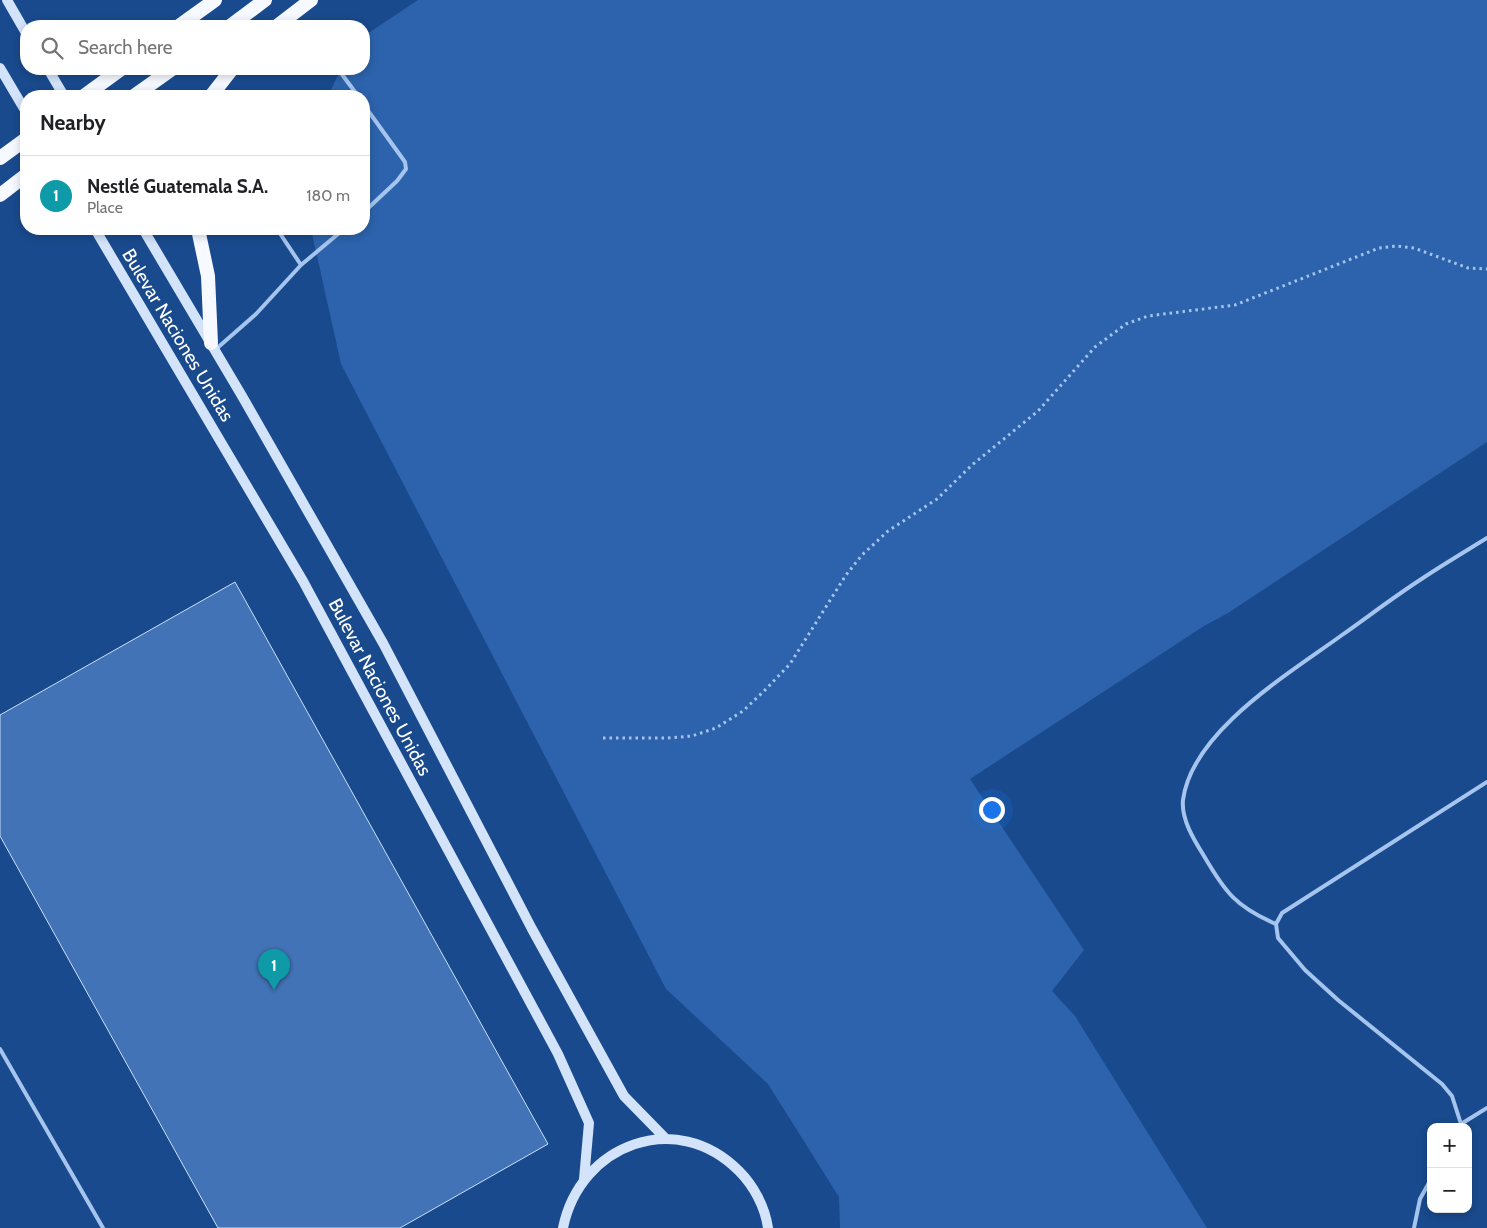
<!DOCTYPE html>
<meta charset="utf-8">
<style>
body{margin:0;font-family:Cabin,sans-serif;background:#f2f2f2;color:#202124}
.controls{position:absolute;right:15px;bottom:15px;display:grid;overflow:hidden;border-radius:10px;box-shadow:0 2px 8px #0003}
.controls button{width:45px;height:45px;display:grid;place-items:center;padding:0;border:0;border-bottom:1px solid #e0e0e0;background:#fff;color:#202124;font:25px sans-serif}
.you{position:absolute;left:991px;top:809px;width:18px;height:18px;margin:-12px;border:4px solid #fff;border-radius:50%;background:#1a73e8;box-shadow:0 0 0 8px #1a73e833}
.badge{display:grid;place-items:center;width:32px;height:32px;border-radius:50%;background:#2563eb;color:#fff;font-size:16px;font-weight:700}
.pin{position:absolute;translate:-50% -41px;filter:drop-shadow(0 1px 2px #0008)}
.pin::after{content:'';position:absolute;top:26px;width:18px;height:15px;background:inherit;clip-path:polygon(0 0,100% 0,50% 100%)}
.list{margin:0;padding:0;list-style:none}
h2{display:flex;justify-content:space-between;align-items:center;height:65px;margin:0;padding:0 20px;font-size:21px}
h2 small{font-size:16px;font-weight:400;color:#757577}
.list li{display:grid;grid-template-columns:32px 1fr auto;gap:15px;align-items:center;box-sizing:border-box;height:80px;padding:0 20px;border-top:1px solid #e0e0e0}
.list b{display:block;font-size:19px;white-space:nowrap}
.list p{margin:0;font-size:16px;white-space:nowrap;color:#757577}
.list em{font-size:16px;font-style:normal;color:#757577}
.icon{flex:none;width:28px;height:28px;fill:none;stroke:currentColor;stroke-width:2;stroke-linecap:round;stroke-linejoin:round}
.map{position:relative;flex:none;width:1487px;height:1228px;overflow:hidden}
.search{position:absolute;background:#fff;box-shadow:0 2px 8px #0003;left:20px;top:20px;width:350px;height:55px;display:flex;align-items:center;gap:12px;box-sizing:border-box;padding:0 18px;border-radius:20px;color:#757577;font-size:19px}
.panel{position:absolute;background:#fff;box-shadow:0 2px 8px #0003;left:20px;top:90px;width:350px;height:145px;border-radius:20px}
.map>svg:first-child{display:block}
</style>
<div class="map">
<svg width="1487" height="1228" viewBox="0 0 1487 1228">
<rect width="100%" height="100%" fill="#194a8d"/>
<path fill="#2c63ac" d="M418,0h1069v442l-259,171 -24,13 -234,153 114,171 -32,41 23,25 132,212h-367l-1,-31 -71,-113 -102,-95 -325,-625 -30,-135h53v-133h-36l13,-27h23v-33z"/>
<path fill="#4273b6" stroke="#cbe0fa" d="M235,582l313,562 -148,84h-182l-218,-392v-121z"/>
<g fill="none" stroke-linecap="round" stroke-linejoin="round">
<path stroke="#a5c5ee" stroke-width="3" stroke-dasharray="2.5 4" stroke-linecap="butt" d="M603,738h64l25,-2 24,-8 27,-17 23,-22 24,-25 56,-89 16,-20 26,-24 49,-32 35,-34 66,-54 57,-64 31,-23 22,-8 87,-11 144,-57 18,-2 17,2 54,20 19,1"/>
<path stroke="#a5c5ee" stroke-width="4" d="M338,69l20,27
M364,105l41,57 1,7 -9,12 -33,31
M277,229l24,36
M215,350l41,-36 45,-49 43,-36
M1276,924c-40,-17 -51,-32 -72,-68 -10,-16 -23,-37 -21,-56 9,-69 107,-127 159,-165 27,-19 53,-39 81,-57 21,-14 43,-27 64,-40
M0,1049l103,179
M1461,1124l26,-16
M1460,1127l1,-3 -9,-28 -10,-12 -104,-84 -33,-30 -27,-32 -2,-14 6,-11 205,-131
M1414,1228l6,-29 11,-20"/>
<path stroke="#d2e3fa" stroke-width="10" d="M7,0l19,33
M0,68l26,44
M48,69l16,27
M95,229l208,352 255,473 31,69 -5,56
M143,229l99,167 141,247 149,286 92,167 42,43
M563,1228c17,-84 114,-120 176,-57 15,15 26,36 29,57"/>
<path stroke="#f6f9ff" stroke-width="14" d="M179,26l36,-26
M230,26l35,-26
M277,26l34,-26
M84,96l37,-27
M134,96l38,-27
M211,96l21,-27
M0,158l26,-19
M0,195l26,-20
M198,229l10,47 3,67"/>
</g>
<g text-anchor="middle" dominant-baseline="central" stroke-width="4" stroke-linejoin="round" paint-order="stroke">
<g font-size="19" fill="#fff" stroke="#194a8d">
<text transform="translate(178 335) rotate(59)">Bulevar Naciones Unidas</text>
<text transform="translate(380 687) rotate(62)">Bulevar Naciones Unidas</text>
</g>
</g>
</svg>
<div class="controls">
<button>+</button>
<button>−</button>
</div>
<div class="you"></div>
<div class="pin badge" style="left:274px;top:990px;background:#0f9aa8">1</div>
<div class="search"><svg class="icon" aria-label="search" viewBox="0 0 24 24"><circle cx="10" cy="10" r="6"/><path d="M15 15l6 6"/></svg>Search here</div>
<section class="panel">
<h2>Nearby<small></small></h2>
<ul class="list">
<li><span class="badge" style="background:#0f9aa8">1</span><div><b>Nestlé Guatemala S.A.</b><p>Place</p></div><em>180 m</em></li>
</ul>
</section>
</div>
